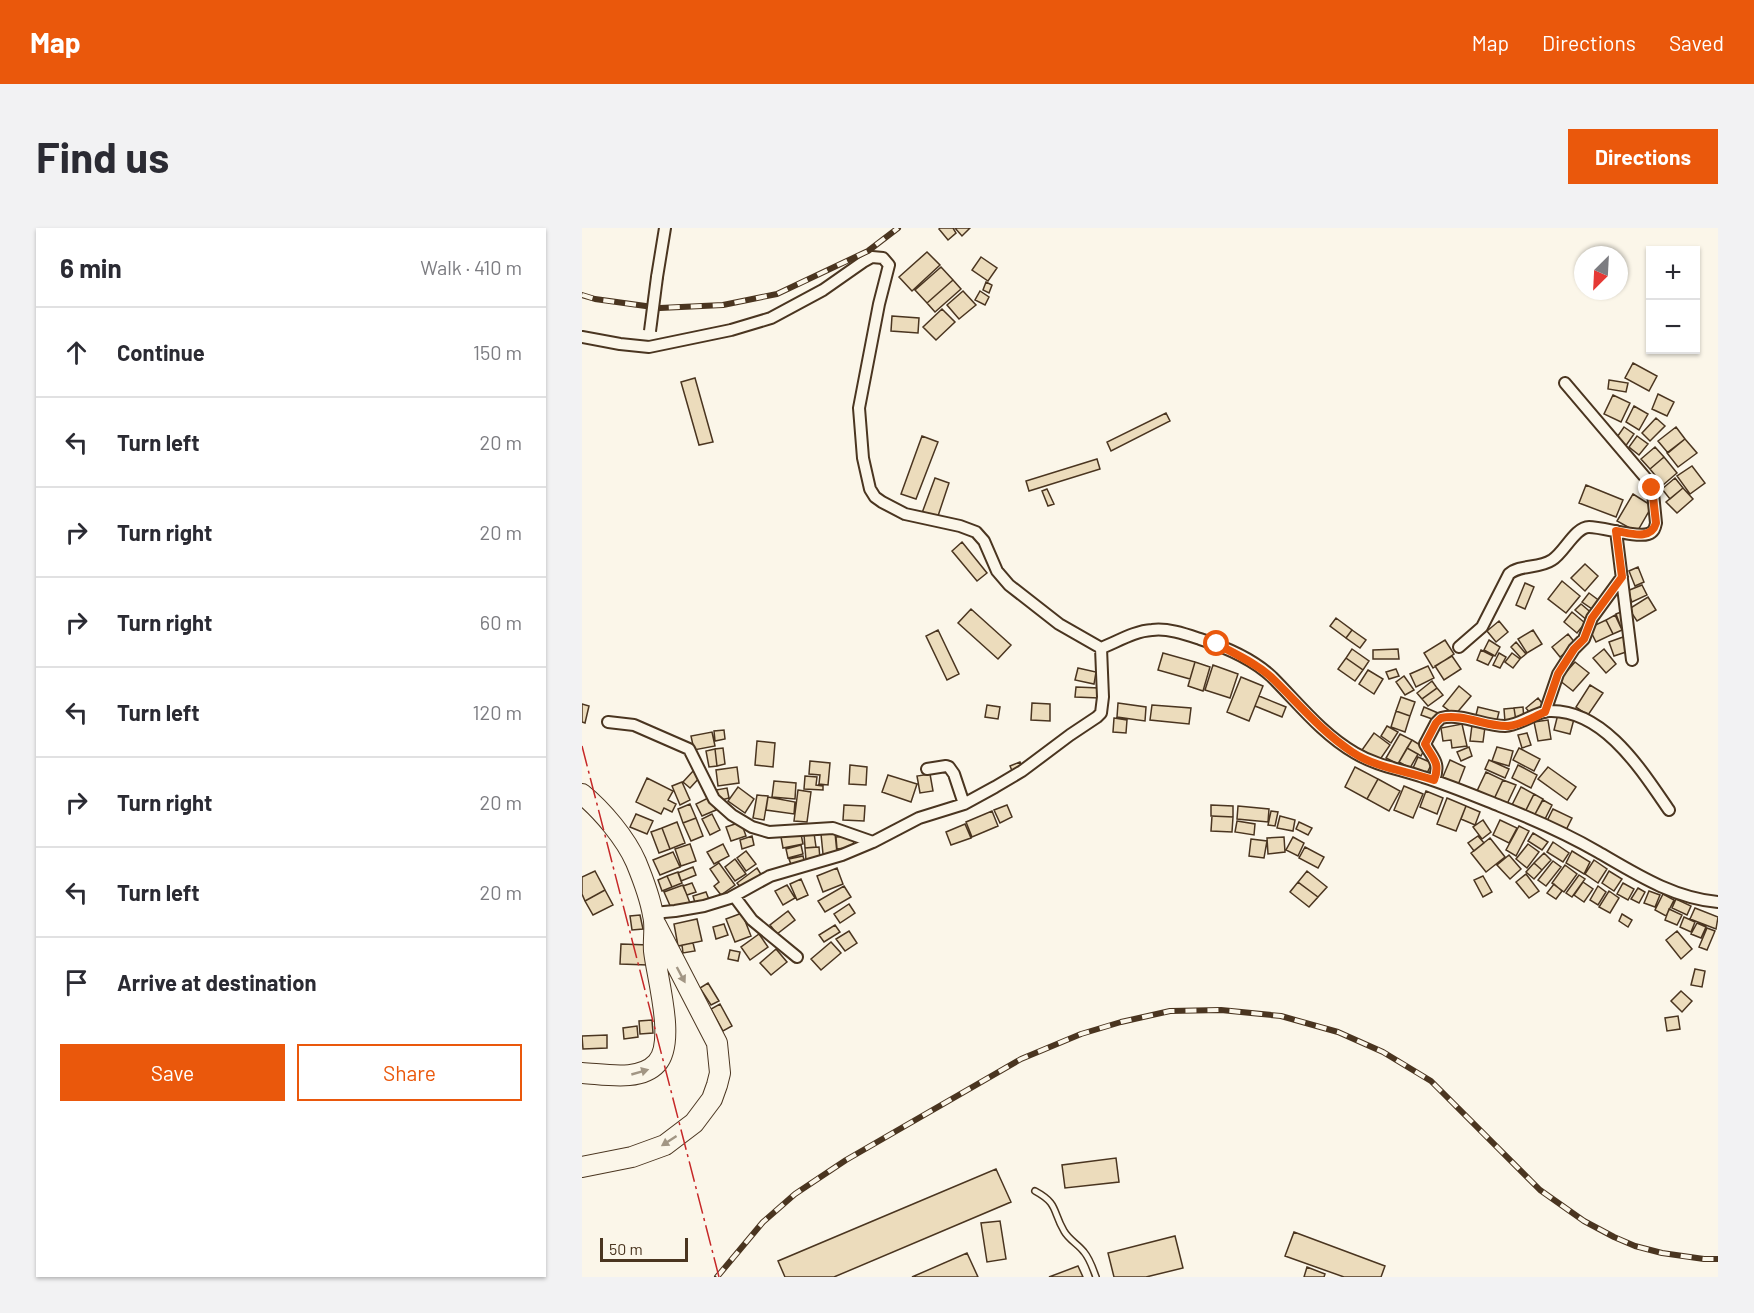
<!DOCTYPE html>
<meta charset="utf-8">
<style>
body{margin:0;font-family:Barlow,sans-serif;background:#f2f2f3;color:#2b2b33}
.controls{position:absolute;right:18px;top:18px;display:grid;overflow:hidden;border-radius:0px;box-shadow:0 2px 4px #0004}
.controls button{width:54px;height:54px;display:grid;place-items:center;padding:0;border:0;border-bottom:2px solid #e1e1e2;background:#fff;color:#2b2b33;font:30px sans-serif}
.compass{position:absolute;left:992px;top:18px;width:54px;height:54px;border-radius:50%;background:#fff;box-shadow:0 2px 4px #0004;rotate:204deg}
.scale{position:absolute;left:18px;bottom:15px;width:88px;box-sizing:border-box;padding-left:6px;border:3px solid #4a3520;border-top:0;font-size:16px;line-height:21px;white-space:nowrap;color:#4a3520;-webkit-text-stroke:4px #fbf6e9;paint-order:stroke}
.stop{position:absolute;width:18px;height:18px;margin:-14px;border:4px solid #ea580c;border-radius:50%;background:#fff}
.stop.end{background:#ea580c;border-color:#fff;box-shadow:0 2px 6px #0008}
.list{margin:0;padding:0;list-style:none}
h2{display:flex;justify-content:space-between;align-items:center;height:78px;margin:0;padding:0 24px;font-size:26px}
h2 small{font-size:20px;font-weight:400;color:#7c7c81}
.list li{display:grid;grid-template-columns:39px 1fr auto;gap:18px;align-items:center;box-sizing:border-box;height:90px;padding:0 24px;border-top:2px solid #e1e1e2}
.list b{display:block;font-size:22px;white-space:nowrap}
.list em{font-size:20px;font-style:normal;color:#7c7c81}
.actions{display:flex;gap:12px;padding:18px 24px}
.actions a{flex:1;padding:14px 0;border:2px solid #ea580c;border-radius:0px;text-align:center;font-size:21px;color:#ea580c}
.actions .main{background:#ea580c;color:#fff}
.icon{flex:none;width:33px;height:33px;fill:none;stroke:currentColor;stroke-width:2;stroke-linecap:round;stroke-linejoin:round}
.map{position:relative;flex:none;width:1136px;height:1049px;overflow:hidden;border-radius:0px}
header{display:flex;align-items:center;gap:36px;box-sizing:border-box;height:84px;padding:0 30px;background:#ea580c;color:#fff}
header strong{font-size:28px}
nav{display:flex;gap:33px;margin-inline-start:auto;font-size:21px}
.intro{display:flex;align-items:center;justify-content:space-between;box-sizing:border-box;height:144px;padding:0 36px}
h1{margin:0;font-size:42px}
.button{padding:15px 27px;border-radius:0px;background:#ea580c;color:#fff;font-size:21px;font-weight:700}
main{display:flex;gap:36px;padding:0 36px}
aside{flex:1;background:#fff;border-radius:0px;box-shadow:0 2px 4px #0004}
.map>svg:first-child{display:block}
</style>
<header>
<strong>Map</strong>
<nav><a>Map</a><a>Directions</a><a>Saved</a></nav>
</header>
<div class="intro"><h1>Find us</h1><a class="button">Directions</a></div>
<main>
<aside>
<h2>6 min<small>Walk · 410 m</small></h2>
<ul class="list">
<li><svg class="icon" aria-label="ahead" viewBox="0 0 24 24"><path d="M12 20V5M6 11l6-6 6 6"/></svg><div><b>Continue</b></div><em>150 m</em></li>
<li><svg class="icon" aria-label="left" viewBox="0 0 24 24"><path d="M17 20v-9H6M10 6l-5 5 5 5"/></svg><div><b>Turn left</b></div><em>20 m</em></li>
<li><svg class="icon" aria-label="right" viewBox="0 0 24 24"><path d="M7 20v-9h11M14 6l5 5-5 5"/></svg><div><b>Turn right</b></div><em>20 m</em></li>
<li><svg class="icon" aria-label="right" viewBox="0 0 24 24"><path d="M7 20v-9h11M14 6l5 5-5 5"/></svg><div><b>Turn right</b></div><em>60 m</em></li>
<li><svg class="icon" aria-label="left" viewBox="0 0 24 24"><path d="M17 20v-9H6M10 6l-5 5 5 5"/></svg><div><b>Turn left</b></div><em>120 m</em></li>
<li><svg class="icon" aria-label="right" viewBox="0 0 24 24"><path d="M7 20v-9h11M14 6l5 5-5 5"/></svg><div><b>Turn right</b></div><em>20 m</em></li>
<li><svg class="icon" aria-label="left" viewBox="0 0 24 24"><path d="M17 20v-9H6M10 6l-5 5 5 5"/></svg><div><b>Turn left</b></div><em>20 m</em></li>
<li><svg class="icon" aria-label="arrive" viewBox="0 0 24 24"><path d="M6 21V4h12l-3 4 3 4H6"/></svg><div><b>Arrive at destination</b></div></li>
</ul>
<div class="actions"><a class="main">Save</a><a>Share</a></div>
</aside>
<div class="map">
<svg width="1136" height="1049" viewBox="0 0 1136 1049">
<rect width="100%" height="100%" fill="#fbf6e9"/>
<path fill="#ecdcbc" stroke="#4a3520" stroke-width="1.5" d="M358,0h13l3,5 -8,7 -9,-11z
M373,0h15l-8,8z
M345,24l13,13 -28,26 -13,-14z
M399,29l16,11 -9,13 -16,-11z
M359,39l12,13 -26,23 -12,-13z
M371,52l8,9 -26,23 -8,-9z
M404,54l6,3 -3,8 -6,-3z
M381,63l13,14 -17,14 -12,-14z
M398,63l9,6 -4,8 -10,-5z
M360,81l13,13 -19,18 -13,-13z
M310,88l27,2 -1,15 -27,-2z
M1051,135l24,13 -8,15 -24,-13z
M113,150l18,64 -14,3 -18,-63z
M1027,152l19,3 -2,9 -18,-3z
M1076,166l16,8 -7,14 -15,-7z
M1031,167l17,8 -9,19 -17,-8z
M1052,178l14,8 -9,16 -13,-8z
M584,185l4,8 -59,30 -4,-9z
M1074,190l9,8 -15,15 -8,-8z
M1042,199l10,7 -9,13 -10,-7z
M1094,199l9,12 -17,14 -10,-12z
M340,208l16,6 -22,57 -15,-5z
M1055,208l11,8 -9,11 -10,-8z
M1103,211l12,14 -19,14 -11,-14z
M1073,219l9,10 -14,12 -9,-10z
M1082,229l13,16 -14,12 -13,-16z
M515,231l3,10 -71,22 -3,-10z
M1110,238l13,17 -15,11 -13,-18z
M353,250l14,5 -12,36 -15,-6z
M1093,250l8,10 -13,11 -8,-10z
M1004,257l37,15 -7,17 -37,-14z
M1101,260l10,11 -16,14 -11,-11z
M465,261l7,15 -6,2 -6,-15z
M1051,266l19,12 -15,26 -20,-11z
M380,314l25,31 -10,8 -25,-30z
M1003,336l13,12 -13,15 -14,-13z
M1056,339l6,15 -9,4 -6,-15z
M980,353l18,15 -14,17 -18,-14z
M943,355l9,4 -9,22 -9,-4z
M1060,357l5,10 -15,7 -5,-11z
M1007,365l12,9 -6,9 -13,-9z
M1066,369l8,13 -19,11 -8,-12z
M999,376l13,11 -6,6 -13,-11z
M389,381l40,36 -13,14 -40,-36z
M990,384l13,11 -8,10 -13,-11z
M1039,384l6,15 -5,3 -6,-16z
M1033,387l7,15 -9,4 -7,-14z
M754,390l16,12 -6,8 -16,-12z
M1024,392l7,14 -17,8 -7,-14z
M917,393l9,11 -12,10 -9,-11z
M356,402l21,44 -12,6 -21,-44z
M770,402l14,10 -6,8 -14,-10z
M951,402l9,14 -15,9 -9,-14z
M986,406l8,10 -16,13 -8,-10z
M1041,409l6,14 -15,5 -5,-14z
M863,412l9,14 -21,14 -9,-15z
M907,412l11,7 -5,9 -11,-6z
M934,414l10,12 -5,4 -10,-11z
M770,421l17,12 -6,9 -17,-12z
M816,421l1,10h-26v-9z
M1022,421l12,15 -10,9 -13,-15z
M899,422l12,6 -5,9 -11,-5z
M581,425l32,9 -5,17 -32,-9z
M917,425l7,4 -6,11 -7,-3z
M930,425l8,6 -7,9 -8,-6z
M870,428l9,13 -17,11 -9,-14z
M764,430l17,12 -8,11 -17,-12z
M613,434l15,5 -7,24 -15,-5z
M993,434l14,11 -16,18 -14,-11z
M631,437l25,9 -8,24 -25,-8z
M846,438l6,12 -18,9 -6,-13z
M496,440l18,4 -2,12 -19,-4z
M814,441l3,7 -10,3 -3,-7z
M786,442l15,9 -9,15 -15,-10z
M822,448l10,14 -9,5 -9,-13z
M659,449l22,9 -14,35 -22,-9z
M850,453l5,7 -15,11 -5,-6z
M1008,457l13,8 -15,22 -12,-8z
M877,458l12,10 -16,19 -12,-9z
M494,459l23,1v10l-24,-1z
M855,460l6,7 -15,11 -6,-7z
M677,468l27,11 -4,10 -27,-11z
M819,469l14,5 -5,14 -14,-5z
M956,470l7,9 -12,10 -7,-9z
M450,475l18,1v17l-19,-1z
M536,475l28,4 -1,14 -28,-4z
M0,476l7,2 -4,17 -3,-1z
M405,477l13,2 -2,12 -13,-2z
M570,477l39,3 -2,16 -39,-4z
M842,479l14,6 -3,7 -14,-5z
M896,479l21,5 -3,12 -21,-5z
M941,479l1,13 -8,1 -2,-13z
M932,480l2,13 -11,1 -1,-13z
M814,483l14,5 -5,16 -14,-5z
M976,486l16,5 -4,15 -16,-4z
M532,490l13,2 -1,13 -13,-1z
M966,492l3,19 -13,2 -4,-19z
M880,496l5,22 -15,2 -1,-8 -8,1 -2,-13z
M890,497l13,2 -2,15 -13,-1z
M805,498l11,6 -7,11 -10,-7z
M142,502l1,9 -10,2 -1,-10z
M130,504l3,14 -21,4 -3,-14z
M792,505l16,12 -11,16 -17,-11z
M945,505l4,12 -9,3 -4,-13z
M818,506l12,6 -14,24 -12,-6z
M830,512l13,8 -4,8 -14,-8z
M175,513l18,2 -2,24 -18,-2z
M887,519l3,9 -11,5 -4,-9z
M915,519l16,4 -4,15 -17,-5z
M141,520l2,16 -8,2 -2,-17z
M825,520l11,6 -8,14 -11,-6z
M937,520l21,11 -6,12 -21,-11z
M133,521l2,17 -8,1 -3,-16z
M836,529l14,6 -6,12 -13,-7z
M868,532l15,7 -7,18 -16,-6z
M907,532l20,9 -4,9 -20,-9z
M228,533l20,2 -2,22 -9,-1 1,-9 -11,-1z
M438,534l3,7 -10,4 -3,-7z
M268,537l17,2 -1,18 -17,-1z
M936,537l19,10 -6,13 -19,-10z
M155,539l2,16 -21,3 -2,-16z
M773,539l23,12 -11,20 -22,-12z
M966,539l28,20 -9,13 -29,-21z
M112,542l7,6 -11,12 -7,-6z
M904,544l17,8 -9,19 -17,-8z
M348,546l3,17 -13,2 -3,-17z
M306,547l29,9 -6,18 -29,-10z
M223,548l12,1 -1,8 7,1v4l-19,-1z
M65,550l26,13 -5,9 8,4 -4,8 -8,-4 -3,6 -25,-12z
M796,551l22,12 -11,20 -22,-12z
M921,552l13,5 -9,19 -13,-5z
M192,553l22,2 -1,16 -23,-2z
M100,554l8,18 -10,5 -8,-19z
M822,558l19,8 -10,24 -19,-8z
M156,559l16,12 -9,14 -17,-12z
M939,559l13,7 -9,18 -13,-7z
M145,560l2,10 -11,3 -2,-11z
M216,562l13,2 -4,30 -13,-1z
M844,563l17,7 -6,16 -17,-7z
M952,566l9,5 -9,17 -9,-4z
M175,567l11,1 -4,24 -11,-2z
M128,569l6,13 -14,6 -6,-12z
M186,569l27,5 -1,12 -28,-4z
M865,570l19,8 -10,25 -19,-7z
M961,572l9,5 -8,16 -10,-5z
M108,576l6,14 -13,5 -5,-14z
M262,577l21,1 -1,15 -21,-1z
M425,577l5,12 -12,6 -6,-13z
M629,577l22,1v11l-22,-1z
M656,578l31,3 -1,13 -31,-3z
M884,578l14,6 -5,13 -14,-6z
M971,581l19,9 -7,14 -19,-9z
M410,583l6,15 -26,11 -6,-15z
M689,583l7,1 -3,14 -7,-1z
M54,586l17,7 -6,13 -17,-7z
M130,586l8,16 -10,5 -8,-16z
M630,588l21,1 -1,15 -21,-1z
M698,588l15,4 -2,11 -16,-3z
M114,590l7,18 -12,5 -8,-18z
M901,592l8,12 -9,7 -9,-12z
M918,592l17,8 -8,15 -16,-8z
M655,593l18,3 -1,11 -19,-3z
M95,594l8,21 -15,6 -8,-21z
M159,594l5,14 -15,5 -5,-14z
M717,594l13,6 -4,7 -12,-6z
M383,596l6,14 -20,7 -5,-13z
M937,598l10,5 -13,25 -10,-6z
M80,600l8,21 -11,4 -8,-21z
M232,605l2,14 -11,1 -1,-14z
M253,605l2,20 -14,1 -2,-20z
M951,605l15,9 -6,8 -14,-9z
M219,606l2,10 -20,4 -2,-11z
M170,608l2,9 -12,4 -2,-9z
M271,608l1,11 -17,2 -1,-12z
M896,608l6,7 -10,8 -6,-8z
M702,609l1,15 -17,2 -1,-16z
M711,609l11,6 -6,13 -12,-6z
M908,610l15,19 -19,15 -15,-19z
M669,611l16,2 -3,17 -15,-2z
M971,614l16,11 -6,9 -16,-10z
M108,616l6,17 -15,5 -6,-17z
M141,616l6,12 -15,8 -7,-12z
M946,616l11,8 -12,16 -11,-9z
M219,617l2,9 -15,4 -2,-9z
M237,619l1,12 -14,1 -1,-12z
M723,619l19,10 -6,11 -19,-10z
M164,623l10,13 -10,7 -9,-13z
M990,623l18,11 -6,12 -18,-11z
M91,624l7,15 -20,8 -7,-15z
M962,625l7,7 -9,10 -8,-7z
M927,627l12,14 -11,10 -13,-14z
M221,628l2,8 -13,3 -3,-8z
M153,631l11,15 -11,7 -10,-14z
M1012,632l13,9 -9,14 -13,-9z
M971,633l8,6 -15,19 -8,-6z
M137,635l16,22 -14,10 -7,-9 5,-4 -9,-13z
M952,635l8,7 -8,9 -8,-7z
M983,637l12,9 -13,18 -12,-9z
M111,639l3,8 -15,6 -3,-8z
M175,640l5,8 -19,14 -6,-7z
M255,640l6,16 -20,8 -6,-16z
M13,643l10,19 -20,11 -3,-7v-17z
M725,643l20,16 -9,10 -20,-15z
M1027,643l13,8 -8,12 -12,-8z
M96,644l4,11 -10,4 -5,-11z
M944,646l13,17 -10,7 -13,-16z
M997,647l6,4 -13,18 -6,-4z
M85,648l5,11 -10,4 -4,-11z
M901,648l9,16 -9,5 -9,-17z
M219,651l7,16 -11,5 -7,-16z
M716,654l20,15 -9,10 -19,-15z
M1001,654l10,7 -9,13 -10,-7z
M110,655l4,9 -9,3 -4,-9z
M1041,655l11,6 -6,11 -11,-6z
M972,656l8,7 -6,8 -9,-6z
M101,657l7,18 -18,7 -8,-18z
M205,657l8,13 -12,7 -8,-14z
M262,658l7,11 -26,15 -7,-11z
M1016,658l8,6 -8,13 -8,-5z
M1056,660l7,4 -6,11 -8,-4z
M23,662l8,15 -20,10 -8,-14z
M1027,663l10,7 -9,15 -11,-6z
M1067,663l11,4 -5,12 -11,-4z
M124,664l4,10 -14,4 -3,-10z
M1081,666l11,6 -8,16 -11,-6z
M1094,671l15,7 -4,9 -15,-7z
M267,676l6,9 -15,10 -6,-9z
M1113,680l23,9 -2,12 -26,-10z
M1087,681l13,6 -5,10 -12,-5z
M206,683l7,9 -18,14 -7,-9z
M160,685l9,23 -16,6 -9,-23z
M1040,686l10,6 -4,7 -9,-6z
M58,687l3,14 -11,1 -2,-14z
M1102,689l11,5 -4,10 -11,-5z
M115,691l5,22 -24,5 -4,-22z
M1115,695l9,4 -5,11 -10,-4z
M142,696l4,11 -12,4 -3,-12z
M253,697l5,7 -16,10 -5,-7z
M1125,700l8,3 -8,19 -8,-3z
M267,703l8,12 -12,8 -9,-12z
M1095,703l15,18 -11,10 -15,-19z
M177,706l9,13 -18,13 -9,-13z
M249,714l10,11 -20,17 -10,-11z
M111,715l2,8 -12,2 -1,-8z
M39,716l28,1 -1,20 -28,-1z
M194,721l11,13 -16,13 -11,-12z
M148,722l10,2 -2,9 -10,-2z
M1113,741l10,2 -3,16 -11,-2z
M126,755l11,18 -8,4 -11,-17z
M1099,763l11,10 -10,11 -11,-11z
M138,776l12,22 -9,5 -12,-22z
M1096,788l2,13 -13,2 -2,-13z
M70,792l1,13 -13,1 -1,-13z
M55,798l1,11 -14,2 -1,-11z
M25,807v13l-24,1 -1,-13z
M534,930l3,24 -54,6 -3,-23z
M414,941l15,33 -177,75h-49l-7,-16z
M418,993l6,38 -19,3 -6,-39z
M712,1004l91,34 -4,11h-37l-59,-21z
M593,1008l8,32 -37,9h-32l-6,-24z
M385,1025l11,24h-66z
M496,1038l5,11h-34z
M725,1039l18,7 -1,3h-20z"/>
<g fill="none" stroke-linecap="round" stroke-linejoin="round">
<defs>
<path id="lane" d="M453,963c24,13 17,20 29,40 5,9 14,13 20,21 6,7 9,17 12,25"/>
<path id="street" d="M75,49l8,-49
M0,109l38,7 29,3 82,-17 40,-12 52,-28 40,-28 9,-5 11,1 6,7 -10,39 -20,104 4,50 7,31 5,8 7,5 23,12 55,12 16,6 8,9 13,30 12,14 50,39 42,24
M1034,303l16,129
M877,419l23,-20 27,-53c11,-10 30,-5 43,-14 12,-7 23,-33 37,-33 14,0 47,11 59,7 6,-2 7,-6 8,-11l-3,-30 -3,-10 -85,-100
M519,420c16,-6 33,-17 51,-18 16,-2 33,4 48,9 25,8 53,20 72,38 26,26 50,57 83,76 22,13 45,16 68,24 26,8 52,19 77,29 33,13 67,28 98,46 38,22 75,46 120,50
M963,484l13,-38 16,-25 10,-10 8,-21 30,-41
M26,494l26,3 55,24 25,50 18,16 20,12 17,5 64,-4 40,14
M345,541l19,-3 3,1 5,7 10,30
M852,552c7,-18 -2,-22 -9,-36l11,-21 5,-5c21,-5 43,8 64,8 16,-1 30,-14 44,-15 55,-2 93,60 120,99
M152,668l18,24 45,37
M71,685l22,-2 29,-5 26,-8 40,-22 72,-21 31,-13 46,-24 45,-14 31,-17 27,-16 48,-36 27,-18 4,-4 2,-16 -2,-49"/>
<path id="highway" d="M0,566c20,16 44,45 54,68 7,17 14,35 17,53 3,11 0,24 1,36 3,27 22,91 3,112 -17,19 -53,11 -75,10
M0,939l50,-10 33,-12 29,-22 18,-24 5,-14 3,-12 -3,-30 -61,-118"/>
</defs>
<use href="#lane" stroke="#4a3520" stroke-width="8"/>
<use href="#street" stroke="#4a3520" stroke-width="14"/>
<use href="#highway" stroke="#4a3520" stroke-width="22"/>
<use href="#lane" stroke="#fbf6e9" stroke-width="5"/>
<use href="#street" stroke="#fbf6e9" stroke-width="10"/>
<use href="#highway" stroke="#fbf6e9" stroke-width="20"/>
<defs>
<path id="rail" d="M0,67l13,4 65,9 63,-3 54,-11 91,-43 30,-23
M135,1049l46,-55 32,-28 51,-34 175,-101 60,-25 40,-12 49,-11 51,-1 60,6 57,16 45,20 48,29 109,109 44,31 30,16 21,9 27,7 42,6h14"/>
</defs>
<use href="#rail" stroke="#4a3520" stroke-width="6"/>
<use href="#rail" stroke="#fbf6e9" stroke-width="4" stroke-dasharray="11" stroke-linecap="butt"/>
<defs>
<path id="street-bridge" d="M68,103l7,-54"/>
</defs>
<use href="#street-bridge" stroke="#4a3520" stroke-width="14" stroke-linecap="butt"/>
<use href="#street-bridge" stroke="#fbf6e9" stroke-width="10"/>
<path stroke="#c62828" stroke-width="1.5" stroke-dasharray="21 4.5 3 4.5" stroke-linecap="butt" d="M0,518l137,531"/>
</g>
<defs><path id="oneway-solid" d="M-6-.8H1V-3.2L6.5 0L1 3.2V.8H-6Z" transform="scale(1.5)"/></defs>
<g fill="#a29684">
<use href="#oneway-solid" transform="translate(99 747) rotate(62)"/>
<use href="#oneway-solid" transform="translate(58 844) rotate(-16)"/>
<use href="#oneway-solid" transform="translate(87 913) rotate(147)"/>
</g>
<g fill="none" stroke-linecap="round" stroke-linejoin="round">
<path stroke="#ea580c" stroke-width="8" d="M635,416c18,10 39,19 54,33 27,26 50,54 81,75 24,16 55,19 82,28 7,-18 -2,-22 -9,-36l11,-21 5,-5c22,-5 45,9 67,8 13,-1 25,-9 37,-14l13,-38 16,-25 10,-10 8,-21 30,-41 -6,-46c14,2 35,10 40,-8l-4,-35"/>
</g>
</svg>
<div class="controls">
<button>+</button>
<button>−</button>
</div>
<svg class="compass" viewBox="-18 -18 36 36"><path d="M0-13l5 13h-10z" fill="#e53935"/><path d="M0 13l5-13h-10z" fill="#7c7c81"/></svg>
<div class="scale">50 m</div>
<div class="stop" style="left:635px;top:416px"></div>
<div class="stop end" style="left:1070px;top:260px"></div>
</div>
</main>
